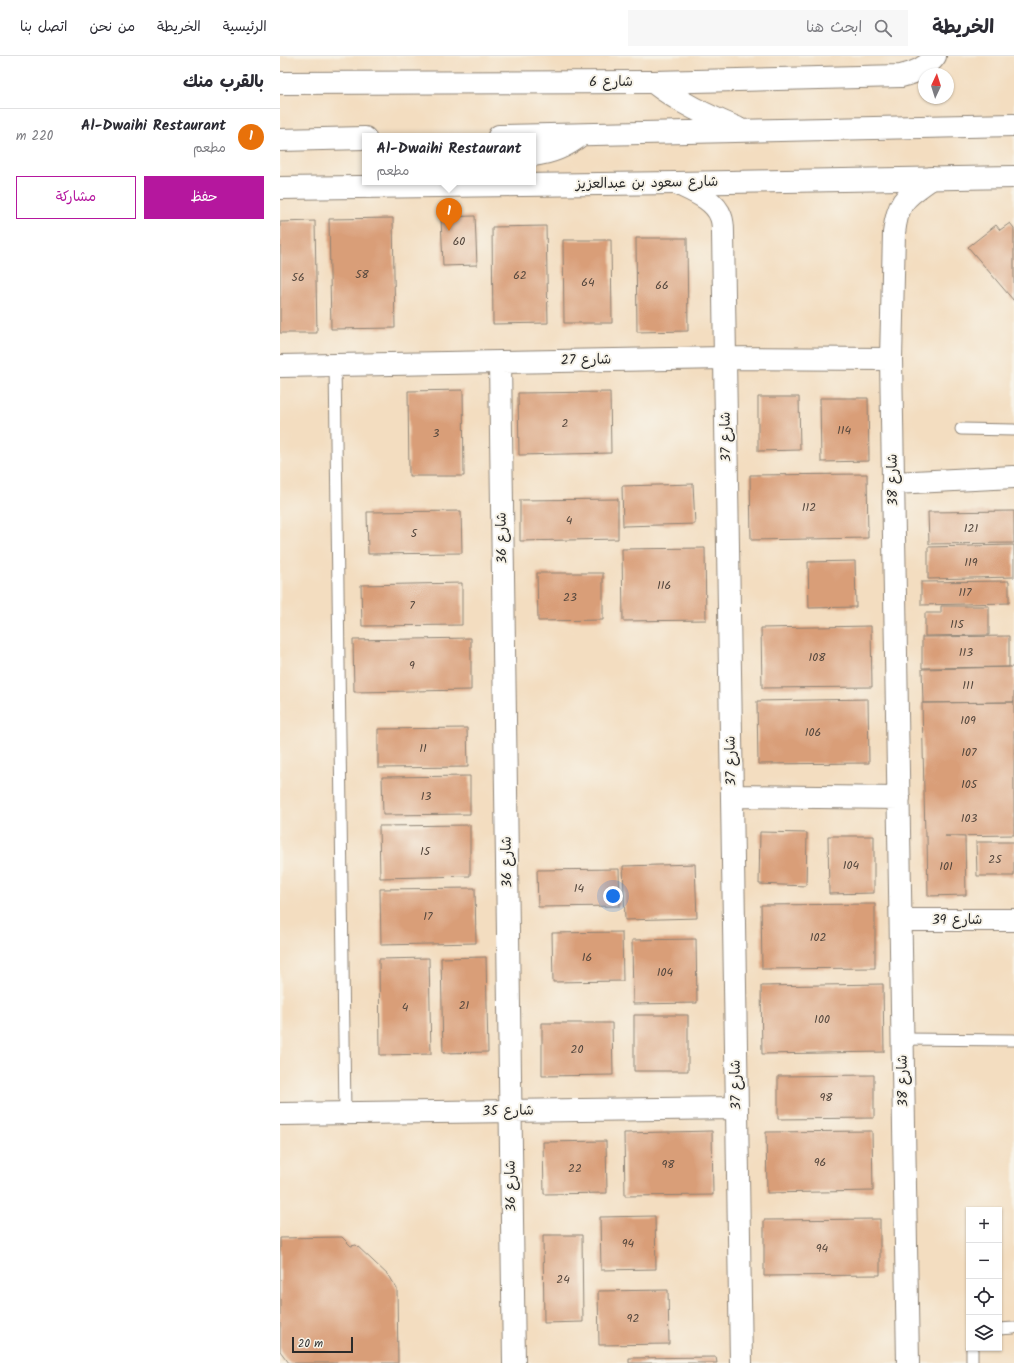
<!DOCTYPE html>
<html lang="ar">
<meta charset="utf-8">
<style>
body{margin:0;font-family:Kalam,"Playpen Sans Arabic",sans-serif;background:#f7f7f7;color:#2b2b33;direction:rtl}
.controls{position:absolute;right:12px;bottom:12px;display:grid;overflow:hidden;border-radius:0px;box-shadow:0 1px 3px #0004}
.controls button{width:36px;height:36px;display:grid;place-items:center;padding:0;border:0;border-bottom:1px solid #e1e1e2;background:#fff;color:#2b2b33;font:20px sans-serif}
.compass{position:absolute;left:638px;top:12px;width:36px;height:36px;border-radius:50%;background:#fff;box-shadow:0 1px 3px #0004;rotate:4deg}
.scale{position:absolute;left:12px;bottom:10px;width:61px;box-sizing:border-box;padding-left:4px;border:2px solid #2b2b2b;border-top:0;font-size:11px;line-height:14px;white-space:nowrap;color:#2b2b2b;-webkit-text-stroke:3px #f7f3e8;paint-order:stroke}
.you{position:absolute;left:333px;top:840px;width:14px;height:14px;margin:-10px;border:3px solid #fff;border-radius:50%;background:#1a73e8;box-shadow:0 0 0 6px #1a73e833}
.badge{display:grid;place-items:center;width:26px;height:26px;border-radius:50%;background:#b5179e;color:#fff;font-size:13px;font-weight:700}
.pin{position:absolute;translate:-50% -33px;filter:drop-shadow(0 1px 2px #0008)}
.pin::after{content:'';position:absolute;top:21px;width:14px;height:12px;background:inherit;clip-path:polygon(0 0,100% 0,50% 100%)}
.popup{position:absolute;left:82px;top:77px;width:174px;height:52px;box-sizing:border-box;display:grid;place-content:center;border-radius:0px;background:#fff;filter:drop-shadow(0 1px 3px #0005);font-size:13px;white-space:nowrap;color:#7c7c81}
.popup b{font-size:15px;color:#2b2b33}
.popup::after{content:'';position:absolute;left:50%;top:100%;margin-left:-8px;border:8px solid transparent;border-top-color:#fff}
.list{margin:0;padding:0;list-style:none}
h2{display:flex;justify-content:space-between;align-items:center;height:52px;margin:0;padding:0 16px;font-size:17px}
h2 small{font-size:13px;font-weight:400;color:#7c7c81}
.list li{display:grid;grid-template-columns:26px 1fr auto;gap:12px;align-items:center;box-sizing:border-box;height:56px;padding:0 16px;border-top:1px solid #e1e1e2}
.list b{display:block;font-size:15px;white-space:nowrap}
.list p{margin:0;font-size:13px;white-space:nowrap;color:#7c7c81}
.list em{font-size:13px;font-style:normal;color:#7c7c81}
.actions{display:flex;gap:8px;padding:12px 16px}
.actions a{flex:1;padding:9px 0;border:1px solid #b5179e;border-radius:0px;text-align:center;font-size:14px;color:#b5179e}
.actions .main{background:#b5179e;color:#fff}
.icon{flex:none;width:22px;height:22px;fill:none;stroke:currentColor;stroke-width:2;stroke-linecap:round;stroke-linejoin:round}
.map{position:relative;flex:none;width:734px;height:1307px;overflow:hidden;direction:ltr}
header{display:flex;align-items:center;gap:24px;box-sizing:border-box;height:56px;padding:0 20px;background:#fff;border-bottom:1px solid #e1e1e2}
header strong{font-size:19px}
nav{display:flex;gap:22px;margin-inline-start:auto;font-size:14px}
.search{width:280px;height:36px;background:#f7f7f7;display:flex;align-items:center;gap:10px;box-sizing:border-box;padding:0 14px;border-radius:0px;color:#7c7c81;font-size:15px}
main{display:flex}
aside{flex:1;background:#fff}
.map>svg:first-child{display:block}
</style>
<header>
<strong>الخريطة</strong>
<div class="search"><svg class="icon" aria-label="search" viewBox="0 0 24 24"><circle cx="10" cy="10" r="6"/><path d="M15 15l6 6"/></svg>ابحث هنا</div>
<nav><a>الرئيسية</a><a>الخريطة</a><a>من نحن</a><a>اتصل بنا</a></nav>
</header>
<main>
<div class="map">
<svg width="734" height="1307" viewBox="0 0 734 1307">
<rect width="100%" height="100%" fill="#f7f3e8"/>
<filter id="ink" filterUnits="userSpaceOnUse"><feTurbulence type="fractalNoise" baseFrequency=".025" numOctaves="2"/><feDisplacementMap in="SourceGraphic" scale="8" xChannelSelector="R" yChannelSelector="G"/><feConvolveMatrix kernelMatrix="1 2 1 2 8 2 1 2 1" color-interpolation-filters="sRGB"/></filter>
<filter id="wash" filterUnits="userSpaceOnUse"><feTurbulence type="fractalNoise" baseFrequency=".012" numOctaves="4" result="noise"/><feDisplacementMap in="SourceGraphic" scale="16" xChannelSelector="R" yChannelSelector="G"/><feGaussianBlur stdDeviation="0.9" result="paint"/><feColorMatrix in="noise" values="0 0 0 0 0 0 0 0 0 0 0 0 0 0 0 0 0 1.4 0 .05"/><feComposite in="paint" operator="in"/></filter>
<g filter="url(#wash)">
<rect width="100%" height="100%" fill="#f3ddc0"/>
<g id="blocks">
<path fill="#d99e78" d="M195,160l2,49 -34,1 -2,-49z
M113,162l2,110 -64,1 -2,-110z
M35,165l2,112h-37v-111z
M730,167l4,5v73l-46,-54 28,-22 4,5z
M266,170l2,97 -55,1 -1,-97z
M356,182h51l1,93 -51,1z
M283,184h48l1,83h-48z
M183,334l1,86h-55l-1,-85z
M330,336l1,61 -92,2 -1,-62z
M478,341h41l1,53 -42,1z
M540,342h48l1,63 -48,1z
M587,418l1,64 -117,2 -1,-65z
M413,428l2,40 -72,2 -1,-40z
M338,443v40l-98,2v-41z
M181,455l1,42 -94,1 -1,-42z
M734,455v32l-85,1 -1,-32z
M734,489v32l-86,2v-32z
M425,492l1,72 -83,1 -1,-72z
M575,505l1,46 -47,1 -1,-46z
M257,517h66v47l-65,1z
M729,525v22l-88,2v-23z
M182,527v42l-100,1 -1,-41z
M661,550h48v29l-64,1v-23h16z
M591,570l1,61 -110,1 -1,-60z
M729,580v31l-87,1v-31z
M191,582v52l-117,2 -1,-52z
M734,611v35l-91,1 -1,-34z
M588,643l1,64 -111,1 -1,-63z
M734,646v133l-69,1 20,1 1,58 -38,1 -1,-60h-2l-3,-133z
M187,672l1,39 -90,1v-39z
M190,720v38l-87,1 -1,-38z
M190,769v51l-90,2 -1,-52z
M480,776l47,1 -1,53 -47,-2z
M548,780h46v57l-45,1z
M696,786h38v34h-37z
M415,808l2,54 -72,2 -2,-54z
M339,813l1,37 -82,1 -1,-37z
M195,832l1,55 -95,2 -1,-56z
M595,848v64l-113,1 -1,-64z
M342,876l1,49 -70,1 -1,-49z
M416,883l1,64 -64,1 -1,-64z
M206,901l2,95 -45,1 -2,-95z
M149,902l2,96 -51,1 -1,-96z
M603,928l1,68 -122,2 -1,-68z
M354,959h54v56h-54z
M262,967h70l1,52 -71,1z
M594,1019v43l-96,1v-43z
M432,1075l1,64 -88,1 -1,-63z
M592,1075l1,60 -106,2 -1,-61z
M326,1085l1,52 -63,1 -1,-52z
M375,1160l1,53 -55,1 -1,-53z
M600,1163v56l-116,1v-56z
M263,1179h39l1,87 -39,1z
M62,1181l9,9 5,-1 34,32 7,12 1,74h-109l-9,-12v-113z
M388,1234l1,54 -70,1 -1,-54z
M436,1301l1,6h-88v-5z"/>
</g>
</g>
<g filter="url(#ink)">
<use href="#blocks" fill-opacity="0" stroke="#8f8476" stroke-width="1"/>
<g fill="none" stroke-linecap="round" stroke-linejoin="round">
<defs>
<path id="service" d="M55,309l10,748
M681,373l53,1
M623,983l111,1
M719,1273l15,-1
M692,1292v15"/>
<path id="minor" d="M0,27l373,-1 248,-6c13,-3 26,-8 34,-20
M396,127c16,8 39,16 45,34 2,5 2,11 2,16l18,1130
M220,306l14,1001
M0,310l445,-8 166,1
M614,427l120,-6
M452,740l167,2
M621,864h113
M0,1058l457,-6
M628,1307l-17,-1004 3,-126c4,-34 12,-36 38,-55"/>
<path id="secondary" d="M373,26c27,21 53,33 84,46
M219,80l515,-11
M0,84l85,-2
M253,99c19,-2 33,-8 48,-20
M0,132l396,-5 338,-6"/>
</defs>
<use href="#service" stroke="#8f8476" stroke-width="13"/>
<use href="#minor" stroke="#8f8476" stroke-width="24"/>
<use href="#secondary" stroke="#8f8476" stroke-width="24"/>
<use href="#service" stroke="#fff" stroke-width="11"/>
<use href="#minor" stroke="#fff" stroke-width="22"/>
<use href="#secondary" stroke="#fff" stroke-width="22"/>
</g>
</g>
<g text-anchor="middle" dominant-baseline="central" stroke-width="4" stroke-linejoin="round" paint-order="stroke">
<g font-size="12" fill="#56483e">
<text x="179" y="185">60</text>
<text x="82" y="218">58</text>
<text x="240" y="219">62</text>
<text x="18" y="221">56</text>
<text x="308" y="226">64</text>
<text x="382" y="229">66</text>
<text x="285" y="367">2</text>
<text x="564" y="374">114</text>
<text x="156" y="377">3</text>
<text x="529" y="451">112</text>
<text x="289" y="464">4</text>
<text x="691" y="472">121</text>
<text x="134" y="477">5</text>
<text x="691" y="506">119</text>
<text x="384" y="529">116</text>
<text x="685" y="536">117</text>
<text x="290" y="541">23</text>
<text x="132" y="549">7</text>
<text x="677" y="568">115</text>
<text x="686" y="596">113</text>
<text x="537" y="601">108</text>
<text x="132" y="609">9</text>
<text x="688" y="629">111</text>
<text x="688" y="664">109</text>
<text x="533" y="676">106</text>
<text x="143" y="692">11</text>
<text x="689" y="696">107</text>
<text x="689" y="728">105</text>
<text x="146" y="740">13</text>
<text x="689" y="762">103</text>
<text x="145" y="795">15</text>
<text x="715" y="803">25</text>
<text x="571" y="809">104</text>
<text x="666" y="810">101</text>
<text x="299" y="832">14</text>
<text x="148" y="860">17</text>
<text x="538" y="881">102</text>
<text x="307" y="901">16</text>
<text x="385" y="916">104</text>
<text x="184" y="949">21</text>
<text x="125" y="951">4</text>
<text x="542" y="963">100</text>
<text x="297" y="993">20</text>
<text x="546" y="1041">98</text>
<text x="540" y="1106">96</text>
<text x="388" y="1108">98</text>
<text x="295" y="1112">22</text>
<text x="348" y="1187">94</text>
<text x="542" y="1192">94</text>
<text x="283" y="1223">24</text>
<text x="353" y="1262">92</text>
</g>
<g font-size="14" fill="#2b2b2b" stroke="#f7f3e8">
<text x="331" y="26">شارع 6</text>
<text transform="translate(367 127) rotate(-1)">شارع سعود بن عبدالعزيز</text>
<text transform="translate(306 304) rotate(-1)">شارع 27</text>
<text transform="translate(446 381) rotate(-91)">شارع 37</text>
<text transform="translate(613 424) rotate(-91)">شارع 38</text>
<text transform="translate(222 482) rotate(-91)">شارع 36</text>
<text transform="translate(451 705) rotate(-91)">شارع 37</text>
<text transform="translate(227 806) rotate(-91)">شارع 36</text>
<text x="677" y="864">شارع 39</text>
<text transform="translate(623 1025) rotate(-91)">شارع 38</text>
<text transform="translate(456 1029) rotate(-91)">شارع 37</text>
<text transform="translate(228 1055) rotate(-1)">شارع 35</text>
<text transform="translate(231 1130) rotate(-91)">شارع 36</text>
</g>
</g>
</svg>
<div class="controls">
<button>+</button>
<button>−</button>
<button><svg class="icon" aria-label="locate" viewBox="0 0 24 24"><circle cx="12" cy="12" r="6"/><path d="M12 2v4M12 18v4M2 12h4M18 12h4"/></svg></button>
<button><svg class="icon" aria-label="layers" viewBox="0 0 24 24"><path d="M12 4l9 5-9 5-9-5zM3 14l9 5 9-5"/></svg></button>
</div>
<svg class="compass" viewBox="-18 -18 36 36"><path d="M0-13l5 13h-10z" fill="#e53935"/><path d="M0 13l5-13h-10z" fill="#7c7c81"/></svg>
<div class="scale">20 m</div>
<div class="you"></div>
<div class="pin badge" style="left:169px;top:175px;background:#e8710a">1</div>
<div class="popup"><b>Al-Dwaihi Restaurant</b>مطعم</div>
</div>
<aside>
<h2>بالقرب منك<small></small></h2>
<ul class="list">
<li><span class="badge" style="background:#e8710a">1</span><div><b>Al-Dwaihi Restaurant</b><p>مطعم</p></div><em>220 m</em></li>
</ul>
<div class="actions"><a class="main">حفظ</a><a>مشاركة</a></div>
</aside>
</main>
